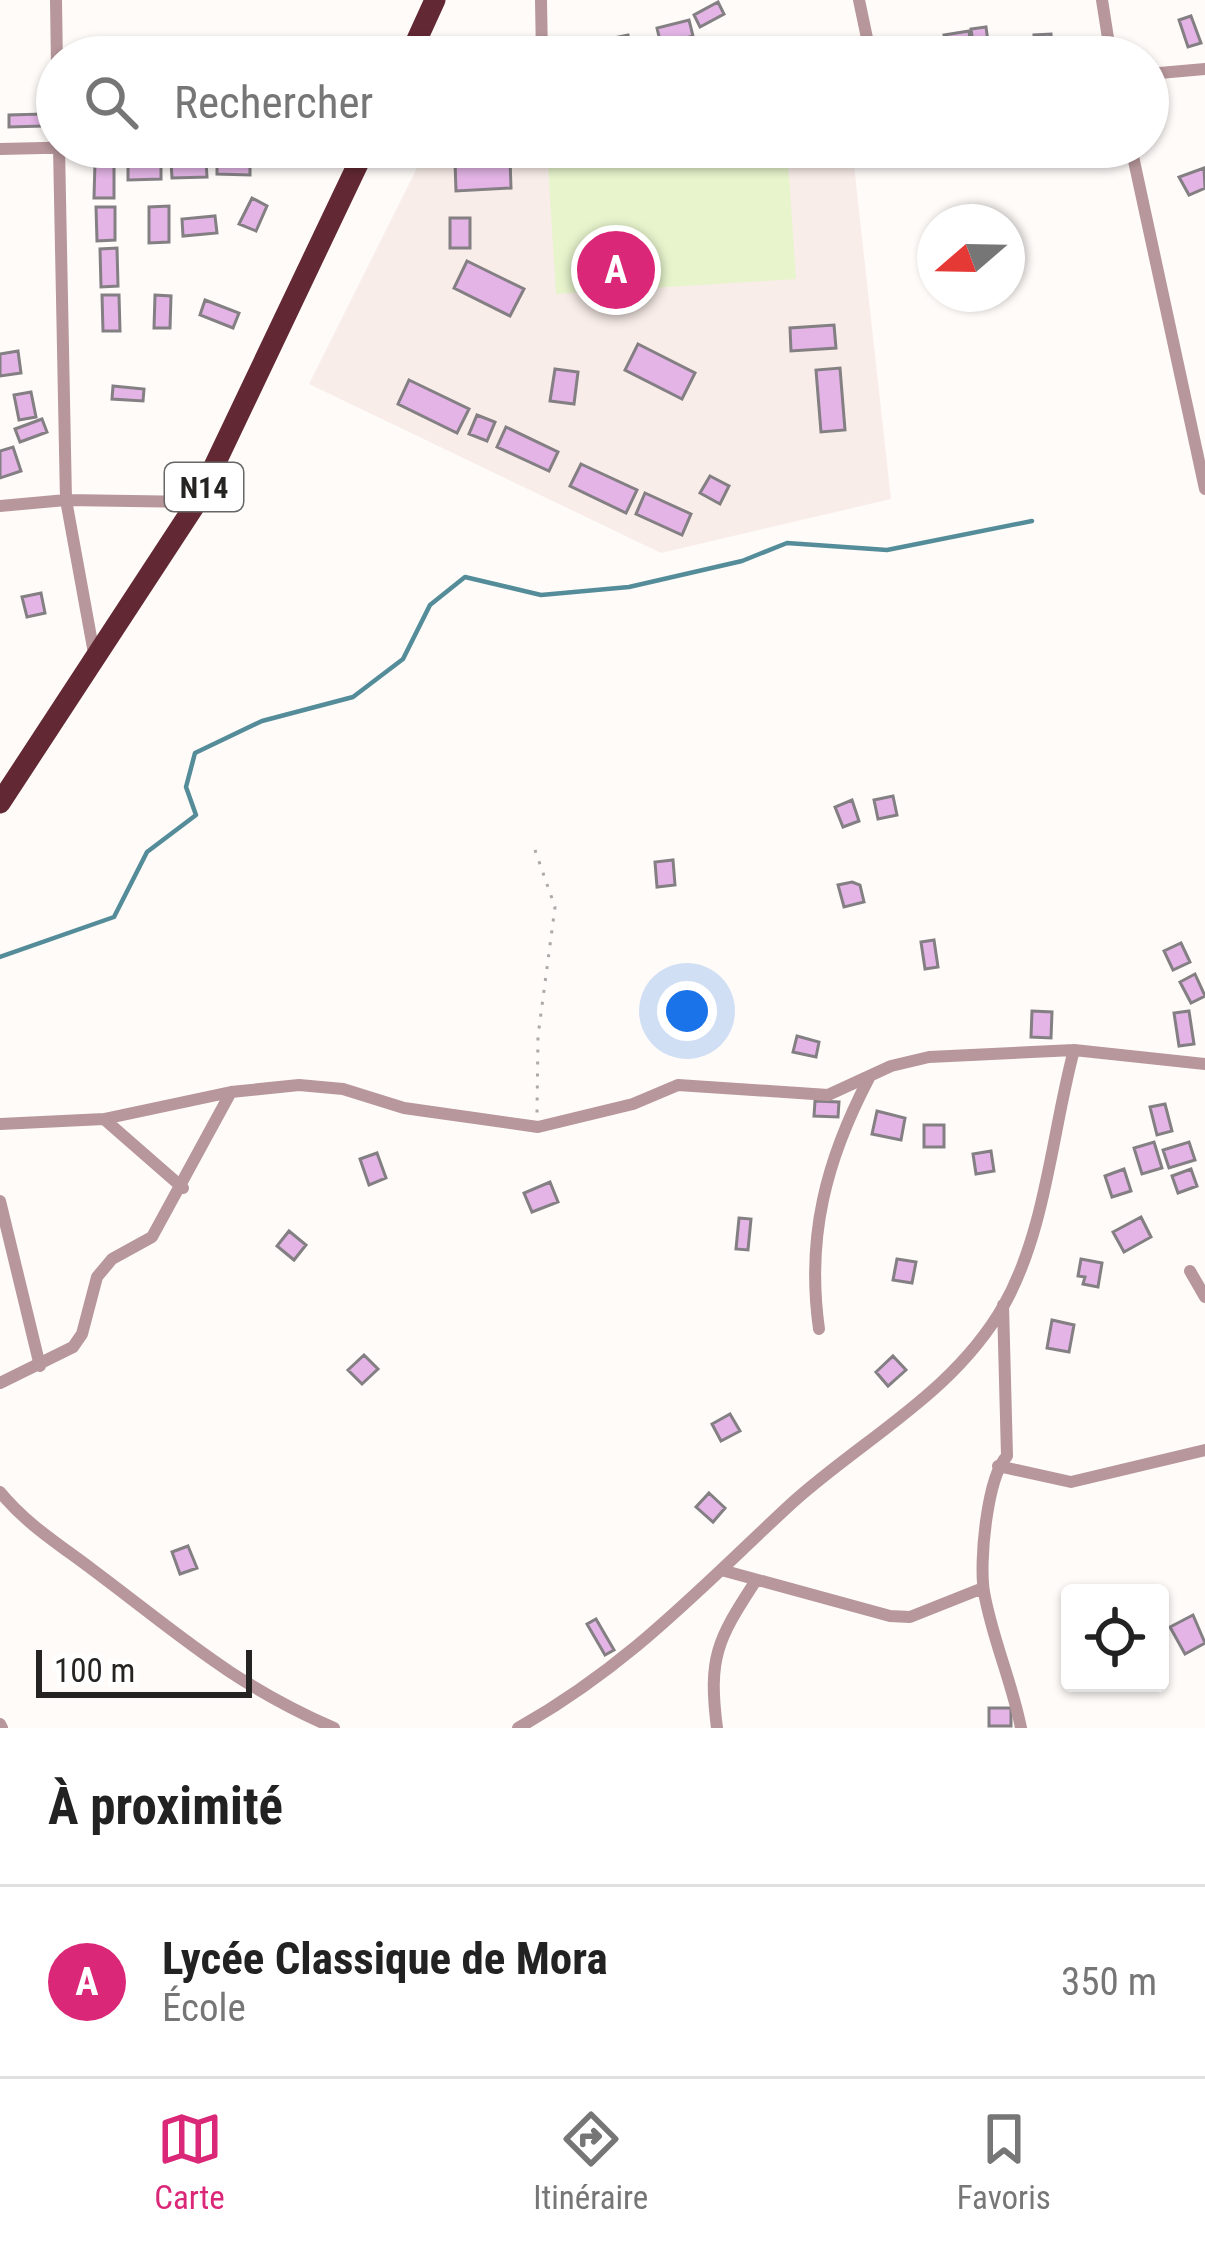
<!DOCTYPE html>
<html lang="fr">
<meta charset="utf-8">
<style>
body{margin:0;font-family:"Roboto Condensed",sans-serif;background:#f6f6f6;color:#222}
.controls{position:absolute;right:36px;bottom:36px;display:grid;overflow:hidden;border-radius:12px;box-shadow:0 3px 9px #0004}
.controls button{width:108px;height:108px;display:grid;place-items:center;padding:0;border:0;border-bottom:3px solid #e0e0e0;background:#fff;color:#222;font:60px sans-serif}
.compass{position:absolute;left:917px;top:204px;width:108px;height:108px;border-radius:50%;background:#fff;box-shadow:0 3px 9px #0004;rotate:250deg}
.scale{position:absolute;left:36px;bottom:30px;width:216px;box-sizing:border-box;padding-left:12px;border:6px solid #262423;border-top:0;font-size:33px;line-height:42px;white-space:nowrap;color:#262423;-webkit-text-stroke:9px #fff;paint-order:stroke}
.you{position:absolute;left:687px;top:1011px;width:42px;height:42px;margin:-30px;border:9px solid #fff;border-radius:50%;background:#1a73e8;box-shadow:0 0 0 18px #1a73e833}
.badge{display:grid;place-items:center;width:78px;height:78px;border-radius:50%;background:#db2777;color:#fff;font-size:39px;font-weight:700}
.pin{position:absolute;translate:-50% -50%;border:6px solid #fff;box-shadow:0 3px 12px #0006}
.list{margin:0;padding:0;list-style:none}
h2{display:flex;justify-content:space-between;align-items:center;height:156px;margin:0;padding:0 48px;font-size:51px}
h2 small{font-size:39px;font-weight:400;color:#767676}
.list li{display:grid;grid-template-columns:78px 1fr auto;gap:36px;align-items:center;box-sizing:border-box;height:192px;padding:0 48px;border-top:3px solid #e0e0e0}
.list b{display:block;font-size:45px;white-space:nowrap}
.list p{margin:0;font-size:39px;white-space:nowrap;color:#767676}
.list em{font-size:39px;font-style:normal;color:#767676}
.icon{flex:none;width:66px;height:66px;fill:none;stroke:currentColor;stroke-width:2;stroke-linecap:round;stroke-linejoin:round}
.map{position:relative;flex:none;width:1205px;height:1728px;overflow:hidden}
.search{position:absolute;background:#fff;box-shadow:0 3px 9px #0004;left:36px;right:36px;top:36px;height:132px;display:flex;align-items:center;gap:30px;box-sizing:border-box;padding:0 42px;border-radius:66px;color:#767676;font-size:45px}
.sheet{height:348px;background:#fff}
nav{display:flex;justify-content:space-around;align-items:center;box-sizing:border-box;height:168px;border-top:3px solid #e0e0e0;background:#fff;font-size:33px;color:#767676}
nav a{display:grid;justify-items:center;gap:6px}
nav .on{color:#db2777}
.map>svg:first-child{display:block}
</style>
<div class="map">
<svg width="1205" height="1728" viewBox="0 0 1205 1728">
<rect width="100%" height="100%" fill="#fffbf9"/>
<path fill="#f9ede9" d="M578,147h274l39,352 -230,54 -352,-169 114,-228z"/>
<path fill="#e7f4cc" d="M787,147l9,132 -240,15 -9,-145z"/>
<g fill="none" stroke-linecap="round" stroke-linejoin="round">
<path stroke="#548d99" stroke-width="4.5" d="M0,957l114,-40 33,-65 49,-37 -10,-28 9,-34 67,-32 91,-24 50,-38 27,-54 35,-28 76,18 88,-8 113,-26 45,-18 100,7 145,-29"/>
</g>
<path fill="#e3b4e5" stroke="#837f83" stroke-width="3" d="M718,2l6,12 -24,13 -6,-12z
M1191,16l10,27 -13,4 -9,-27z
M689,20l4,16 -32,9 -4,-17z
M986,27l4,30h-15l-4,-28z
M969,31l3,26h-25l-3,-22z
M1051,34l1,22h-17l-1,-21z
M628,35l4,19 -39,3 -3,-14z
M449,41l37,4 -1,12h-37z
M43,114v12l-34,1v-12z
M217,156l33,1v18l-33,-1z
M510,159l1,29 -55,3 -1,-29z
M128,160h33v19l-33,1z
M206,160l1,17 -35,1 -1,-16z
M95,162l19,1v35h-20z
M1204,168l1,20 -16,7 -10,-18z
M252,198l15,8 -11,25 -17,-7z
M169,206v36l-20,1v-36z
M96,207h19v33l-18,1z
M215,216l2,17 -34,3 -1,-17z
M450,218h20v30h-20z
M117,248l1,38 -17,1 -1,-38z
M467,261l57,28 -14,27 -56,-28z
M102,295h17l1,36h-17z
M155,295l16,1 -1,32h-16z
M205,300l34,13 -6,15 -33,-13z
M834,325l2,23 -45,3 -1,-23z
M638,344l57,29 -13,26 -57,-29z
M18,351l3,22 -21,3v-22z
M840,368l5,62 -24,2 -5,-62z
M555,369l23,3 -4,32 -24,-3z
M409,380l60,29 -12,24 -59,-29z
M113,386l31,3 -1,12 -31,-2z
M31,392l5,25 -17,3 -5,-25z
M477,415l18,7 -8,19 -18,-7z
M42,419l5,13 -27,10 -5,-13z
M506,427l52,25 -9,19 -52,-24z
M13,447l8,24 -21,7v-27z
M581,464l56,26 -11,23 -56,-27z
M710,476l19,10 -9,18 -20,-11z
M645,493l46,21 -9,21 -46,-21z
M41,593l4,20 -18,4 -5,-20z
M893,796l4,19 -19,4 -4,-19z
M852,800l7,21 -16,6 -8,-20z
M673,860l2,25 -18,2 -2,-25z
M852,882l8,3 4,17 -20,5 -6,-22z
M934,940l4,27 -13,2 -4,-27z
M1181,943l9,19 -17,8 -9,-19z
M1195,974l10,22 -14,7 -11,-21z
M1032,1011l20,1 -1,26 -20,-1z
M1189,1011l5,33 -15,2 -5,-33z
M797,1036l22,6 -3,15 -23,-5z
M815,1101l24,1 -1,15 -24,-1z
M1165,1104l7,27 -15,4 -7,-28z
M877,1111l28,7 -4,22 -29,-6z
M924,1125h20v22h-20z
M1154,1142l8,26 -20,6 -8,-26z
M1189,1142l6,18 -26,8 -6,-18z
M991,1151l3,20 -18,3 -3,-20z
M377,1153l9,25 -17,7 -9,-26z
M1124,1169l7,22 -19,6 -7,-21z
M1191,1169l6,17 -19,7 -6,-17z
M550,1182l8,20 -26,10 -8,-19z
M1141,1217l10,20 -27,15 -11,-20z
M739,1218l12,1 -3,31 -12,-1z
M289,1231l17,14 -12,15 -17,-14z
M897,1259l19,3 -4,21 -19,-3z
M1081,1259l21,4 -4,24 -15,-3 2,-7 -7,-1z
M1052,1320l22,5 -5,27 -22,-4z
M364,1355l14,14 -16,15 -14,-14z
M893,1356l13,14 -18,16 -12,-14z
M730,1414l10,17 -19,10 -9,-17z
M709,1493l16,15 -12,14 -17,-15z
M188,1546l9,22 -17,6 -8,-22z
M1193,1615l12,28 -20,11 -15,-27z
M596,1619l18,31 -9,5 -18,-31z
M989,1708h22v18h-22z"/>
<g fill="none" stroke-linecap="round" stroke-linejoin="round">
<path stroke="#ada9a8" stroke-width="3" stroke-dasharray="3 9" stroke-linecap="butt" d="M535,850l20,57 -17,129 -1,77"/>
<path stroke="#b7979b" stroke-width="12" d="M56,0l1,67
M541,0l1,57
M859,0l12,57
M1102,0l9,57
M1148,74l57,-5
M59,147l7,353 29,159
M1131,147l74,342
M0,149l86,-2
M0,506l66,-6 130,2
M104,1119l79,69
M0,1124l104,-5 127,-27 68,-7 44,4 61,19 134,19 95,-23 45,-19 150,10 63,-29 38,-9 145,-7
M0,1201l40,165
M1190,1271l15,26
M1003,1305l4,151c-20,21 -28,106 -23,136 8,46 28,90 37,136
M819,1329c-13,-92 7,-169 50,-251
M0,1383l73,-36 9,-13 15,-57 15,-18 40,-22 79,-145
M998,1466l73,16 134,-32
M0,1492c26,32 60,53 93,78 87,65 138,113 241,158
M725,1571l165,45 20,1 73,-29
M0,1724l2,4
M518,1728c112,-63 182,-140 274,-225 72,-65 162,-110 212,-198 42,-75 48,-173 70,-255l131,14
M717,1728c-9,-70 0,-88 38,-146"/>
<path stroke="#622833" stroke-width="21" d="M409,57l26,-57
M0,803l197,-301 169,-355"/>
</g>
<g text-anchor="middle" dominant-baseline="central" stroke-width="12" stroke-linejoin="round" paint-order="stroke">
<rect fill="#fff" stroke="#676665" stroke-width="3" x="165" y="463" width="78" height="48" rx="9"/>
<g font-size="30" font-weight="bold" fill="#262423">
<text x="204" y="487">N14</text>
</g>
</g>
</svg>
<div class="controls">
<button><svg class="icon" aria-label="locate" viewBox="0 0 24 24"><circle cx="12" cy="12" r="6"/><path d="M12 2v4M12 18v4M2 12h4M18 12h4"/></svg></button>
</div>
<svg class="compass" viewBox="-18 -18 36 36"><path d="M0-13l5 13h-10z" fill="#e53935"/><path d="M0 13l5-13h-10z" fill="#767676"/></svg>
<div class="scale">100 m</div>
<div class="you"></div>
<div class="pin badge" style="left:616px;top:270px">A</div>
<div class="search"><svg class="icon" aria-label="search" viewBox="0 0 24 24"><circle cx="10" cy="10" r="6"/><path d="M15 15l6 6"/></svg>Rechercher</div>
</div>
<section class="sheet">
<h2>À proximité<small></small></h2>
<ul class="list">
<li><span class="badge">A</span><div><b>Lycée Classique de Mora</b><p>École</p></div><em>350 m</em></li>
</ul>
</section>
<nav>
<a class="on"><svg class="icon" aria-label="map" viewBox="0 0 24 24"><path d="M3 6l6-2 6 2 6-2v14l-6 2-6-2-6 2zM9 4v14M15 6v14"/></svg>Carte</a>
<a><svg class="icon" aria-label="directions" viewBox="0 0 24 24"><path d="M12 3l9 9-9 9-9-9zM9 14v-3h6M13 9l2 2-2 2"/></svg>Itinéraire</a>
<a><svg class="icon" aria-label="saved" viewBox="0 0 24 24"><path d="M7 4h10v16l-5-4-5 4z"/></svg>Favoris</a>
</nav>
